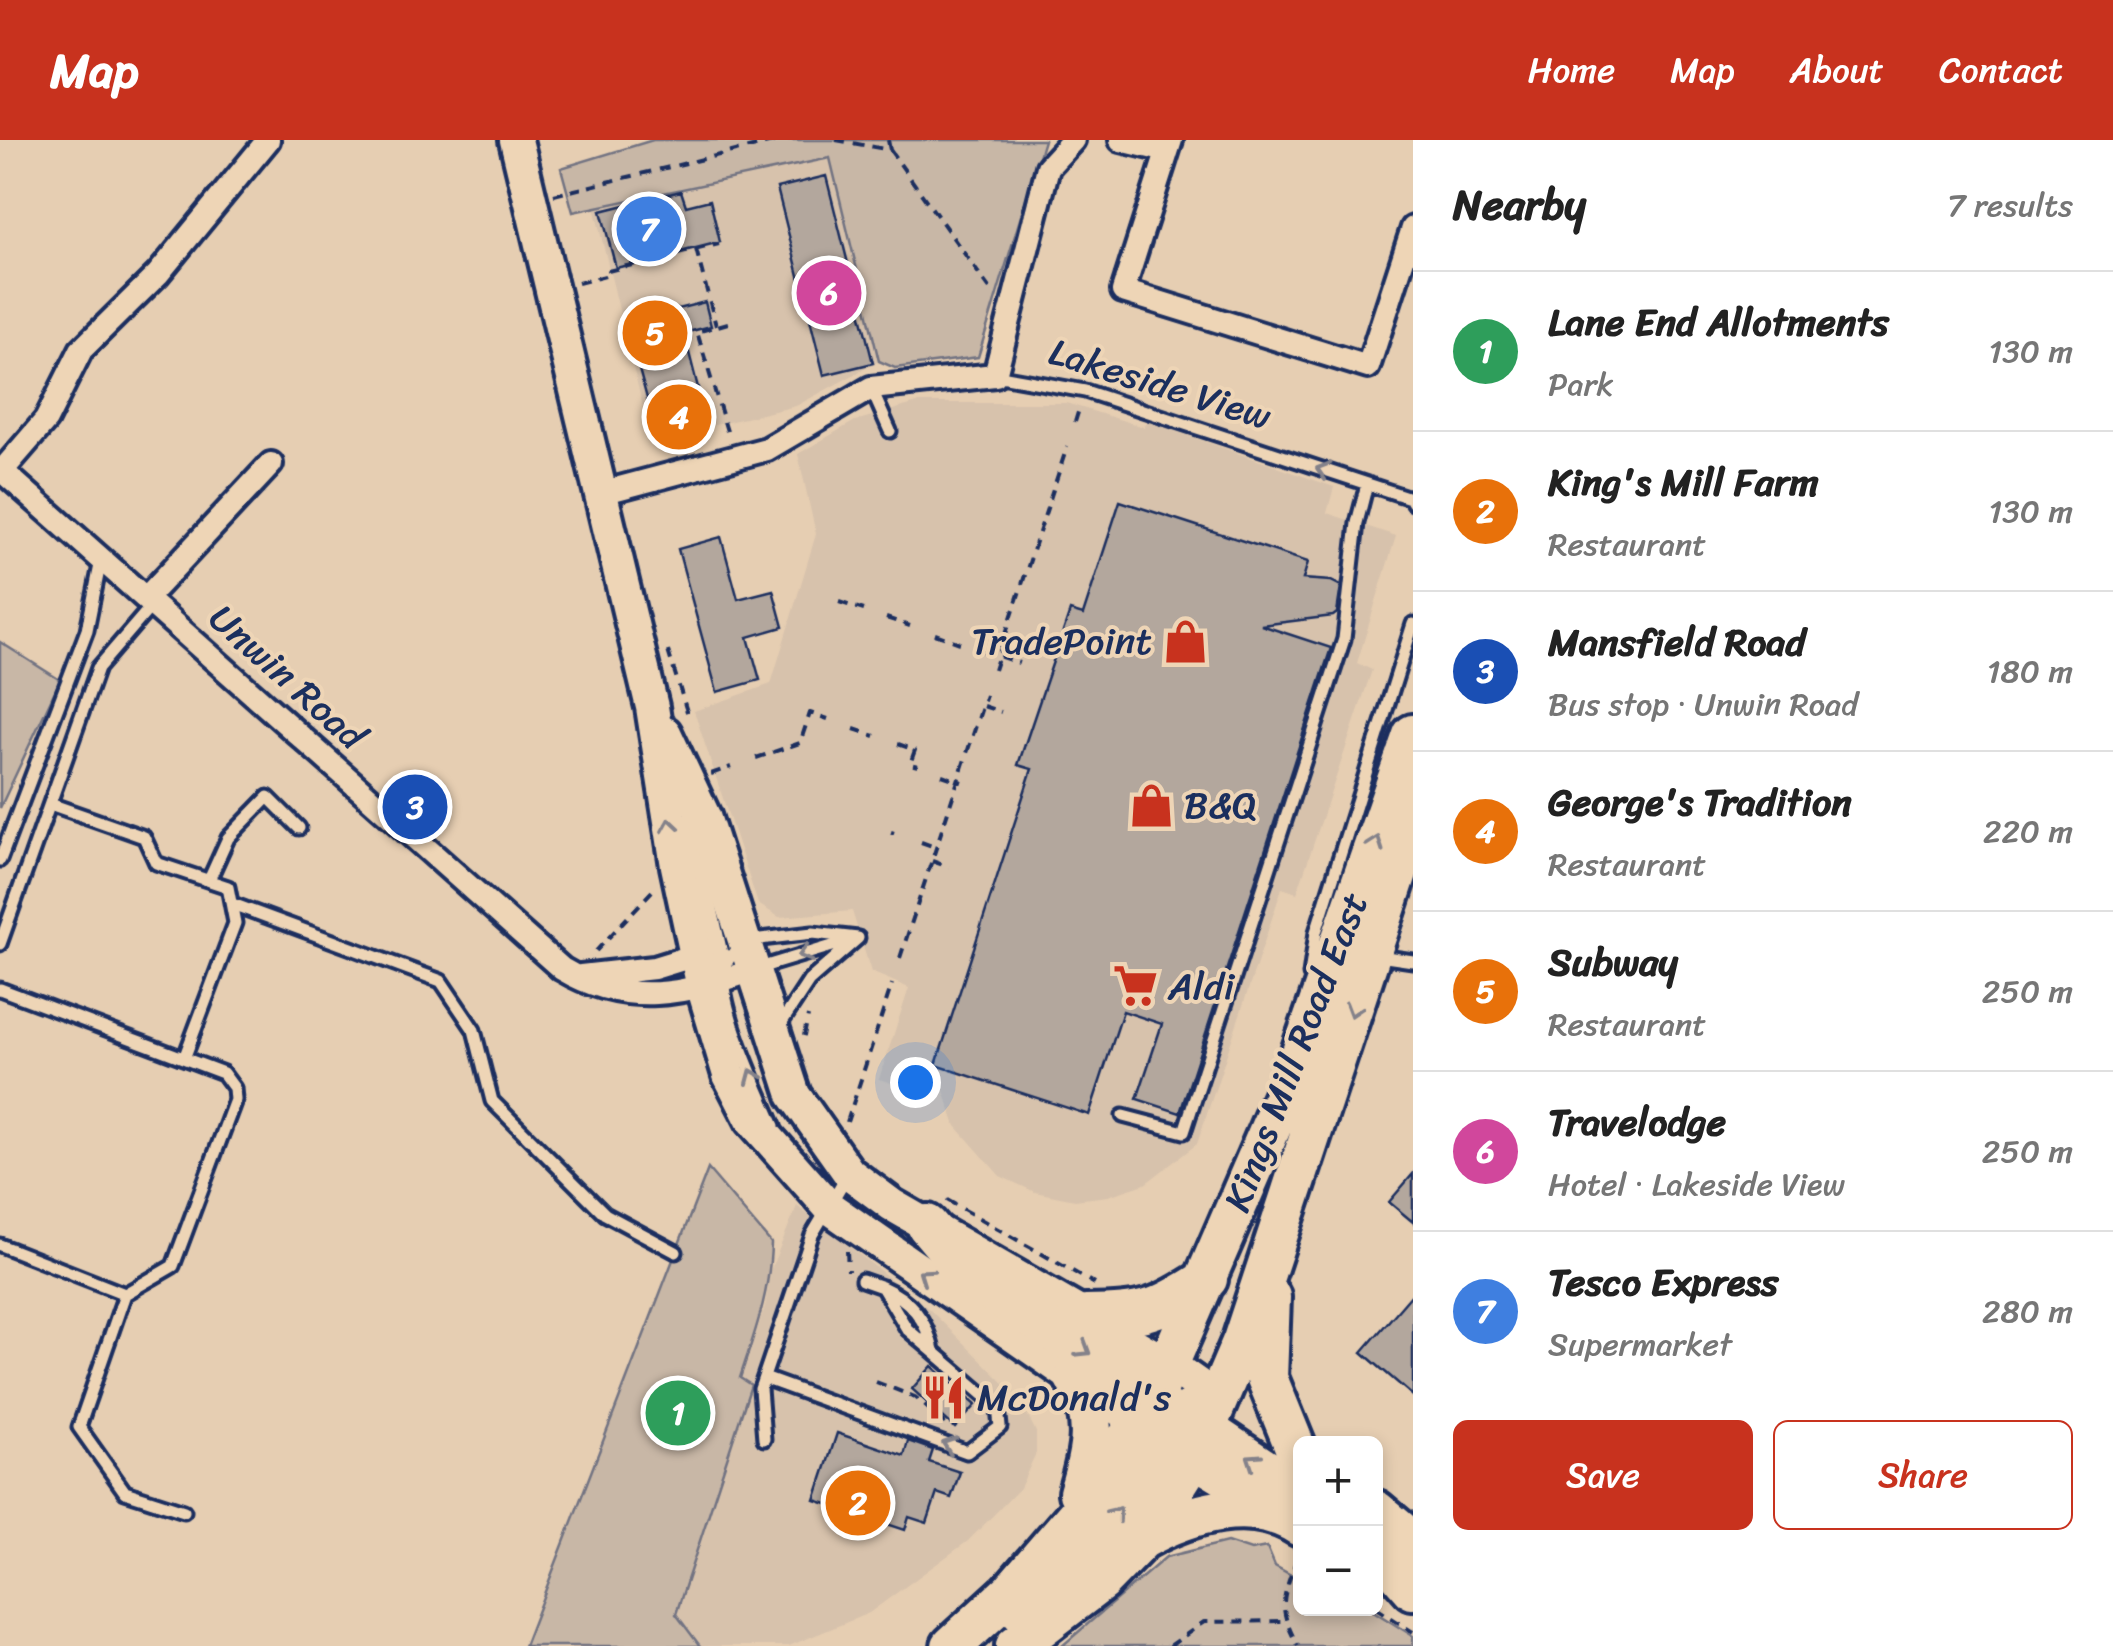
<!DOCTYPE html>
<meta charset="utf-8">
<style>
body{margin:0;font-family:Sriracha,sans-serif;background:#f6f6f6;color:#222}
.controls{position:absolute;right:30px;bottom:30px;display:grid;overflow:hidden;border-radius:15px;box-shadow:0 5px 15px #0003}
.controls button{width:90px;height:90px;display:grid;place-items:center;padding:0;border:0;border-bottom:2px solid #e0e0e0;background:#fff;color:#222;font:50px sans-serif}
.you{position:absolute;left:915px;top:942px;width:35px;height:35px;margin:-25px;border:8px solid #fff;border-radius:50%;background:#1a73e8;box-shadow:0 0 0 15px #1a73e833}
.badge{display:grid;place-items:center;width:65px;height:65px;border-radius:50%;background:#c8321e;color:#fff;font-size:32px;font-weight:700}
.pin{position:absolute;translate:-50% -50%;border:5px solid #fff;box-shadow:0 2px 10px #0006}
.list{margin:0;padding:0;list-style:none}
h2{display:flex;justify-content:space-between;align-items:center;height:130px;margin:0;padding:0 40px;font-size:42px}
h2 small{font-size:32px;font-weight:400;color:#767676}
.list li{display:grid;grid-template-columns:65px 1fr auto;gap:30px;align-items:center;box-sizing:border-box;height:160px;padding:0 40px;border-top:2px solid #e0e0e0}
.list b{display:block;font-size:38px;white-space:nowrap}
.list p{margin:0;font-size:32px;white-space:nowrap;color:#767676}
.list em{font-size:32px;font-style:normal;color:#767676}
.actions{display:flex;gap:20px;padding:30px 40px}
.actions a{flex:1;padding:22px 0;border:2px solid #c8321e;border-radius:15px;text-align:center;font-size:35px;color:#c8321e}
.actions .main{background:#c8321e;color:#fff}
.map{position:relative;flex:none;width:1413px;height:1506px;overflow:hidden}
header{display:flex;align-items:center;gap:60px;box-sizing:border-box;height:140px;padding:0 50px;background:#c8321e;color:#fff}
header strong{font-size:48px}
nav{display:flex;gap:55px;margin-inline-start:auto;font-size:35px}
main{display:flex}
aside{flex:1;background:#fff}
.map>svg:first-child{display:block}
</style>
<header>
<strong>Map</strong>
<nav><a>Home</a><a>Map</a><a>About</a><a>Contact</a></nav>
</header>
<main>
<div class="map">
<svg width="1413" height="1506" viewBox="0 0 1413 1506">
<rect width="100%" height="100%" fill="#e6ceb2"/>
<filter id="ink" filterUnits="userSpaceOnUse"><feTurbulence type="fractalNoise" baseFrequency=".01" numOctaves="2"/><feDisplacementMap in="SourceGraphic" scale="20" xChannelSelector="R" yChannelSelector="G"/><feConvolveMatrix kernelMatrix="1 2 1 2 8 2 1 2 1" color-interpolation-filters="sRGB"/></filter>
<g filter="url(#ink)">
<path fill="#d7c2ac" d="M831,18l48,203 -83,45 -145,34 -57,-233z
M917,263h149l78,24 3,-6 187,66 -7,26 69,23 -39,127 15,7 -75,223 -15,-5 -85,256 -52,40 -37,12 -33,4 -40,-8 -35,-16 -44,-50 -20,-59 -11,27 -46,-15 30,-91 -38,-16 -19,-61 -73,6 -21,-13 -64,-193 77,-27 45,-150 -18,-80 57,-33z
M797,1066l132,103 90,89 17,34v21l-16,35 -52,53 -99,72 -80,33h-89l-24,-32 74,-229 -10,-6 25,-73 5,-35z"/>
<path fill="#c8b7a6" stroke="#727382" stroke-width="2.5" d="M653,0h391l-66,217 -83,11 -16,-7 -49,-203 -257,54 -12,-44z
M0,502l60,38 -60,128z
M708,1029l63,74c-1,49 -16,89 -31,135l11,7 -75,229 24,32h-176z
M1227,1402l24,8 16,-3 8,19 25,14v28l70,1 43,27v10h-351l104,-89z"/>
<path fill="#b3a79d" stroke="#1b2f5e" stroke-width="2.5" d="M826,36l47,187 -49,12 -47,-187z
M681,51l5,15 24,-6 10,42 -104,26 -15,-57z
M705,162l6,24 -27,7 23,90 -50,12 -31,-113z
M1120,361l188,61 -5,17 28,2 10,5 -4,27 -4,3 -72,9 70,23 -151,465 -43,-14 25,-75 -39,-13 -34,104 -153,-50 96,-296 -14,-4 52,-154 13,4z
M721,397l17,62 35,-9 10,37 -35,10 12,43 -43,12 -39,-143z
M1413,1034v48l-24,-20z
M1413,1153v103l-51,-44z
M932,1226l44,39 -21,23 -43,-39z
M837,1293l67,23 4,-15 25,9 -4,12 31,10 -9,26 -14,-5 -10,30 -18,-6 -4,13 -90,-30z"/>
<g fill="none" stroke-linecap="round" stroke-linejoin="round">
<defs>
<path id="lane" d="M995,235l90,16 325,107 3,5
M871,248l19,43
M50,664l94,33 12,26 72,24 7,36 -50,133
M0,720l87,-230 14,-70
M209,740l19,-42 40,-41 31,31
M235,765l206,76 33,49 18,71 113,113 71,38
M0,804l98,-276 55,-64
M1379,816l34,5
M756,829l93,-28
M1310,835l6,-43 97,-308
M0,849l223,84 11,15 1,12 -62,166 -48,28 -46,133 46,65 59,19
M778,888l31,-47 49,-43
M1123,976l61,16 160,-493 13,-116 10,-39
M774,986c-14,-33 -59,-126 -49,-159 3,-10 12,-18 18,-26l70,-8 45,5
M0,1105l125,49
M882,1147c29,13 44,32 51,63
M764,1238l203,74 33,-25 -2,-20 -91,-78 -25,-42 -20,-7
M764,1299l-4,-50 52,-154 35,-59"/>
<path id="street" d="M1121,0l46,11
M1171,0l-48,151 245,76 45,-139
M0,329l562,500c65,39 124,25 191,1
M2,331l44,-51 35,-70 77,-76 110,-134
M601,353l166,-44 104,-61 124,-13 53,-208 25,-27
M146,458l125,-134
M694,680l10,79 15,66 -16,23
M581,836l73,-8 52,-16"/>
<path id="secondary" d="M516,0l136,567 25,159 26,122 26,87 23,45 78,88 362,252 87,53
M665,593l39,83 90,279 55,78 43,32 278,160 47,33"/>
<path id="highway" d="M927,1085l48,57 180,113 15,21
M1270,1157l-3,81 28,69
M1086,1176c59,-1 70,-4 121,-37
M1075,1238c24,41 17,72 4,115
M1189,1271l16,18 95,64
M1376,1371l37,31
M1142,1399c47,-26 109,-45 158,-13
M1376,1407l37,42
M1022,1472l72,-69 82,-115 37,-27
M952,1506l59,-54 74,-86 70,-111 143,-331 115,-329
M1016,1506l85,-65 41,-42 50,-79 51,-120 170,-516"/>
</defs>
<use href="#lane" stroke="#1b2f5e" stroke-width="19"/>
<use href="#street" stroke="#1b2f5e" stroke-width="30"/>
<use href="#secondary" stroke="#1b2f5e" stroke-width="40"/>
<use href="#highway" stroke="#1b2f5e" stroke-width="48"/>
<path stroke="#1b2f5e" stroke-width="4" stroke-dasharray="10 8" stroke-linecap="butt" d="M836,0l54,10 102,142
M888,0l2,10
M554,55l227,-55
M696,109l20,77
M578,143l31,-8 -1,-4 111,-27
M728,183l-31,9 32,106
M1075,282l5,-16
M839,462l25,8
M886,478l24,8
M935,494l25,9
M668,511l21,67
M983,511l36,12
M994,530l73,-223
M983,566l18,6
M854,589l21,7
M898,604l17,6 -5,14 8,2
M756,618l44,-15 10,-30 18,6
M711,634l20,-7
M942,635l20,7
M891,692l3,1
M921,702l14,5
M932,721l17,6
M596,811l59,-63
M900,818l86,-263
M804,896l4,-20
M847,982l45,-138
M947,1060l148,84
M847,1111l1,20
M876,1242l39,15 33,29
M1013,1274l45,-7
M1297,1418c-14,40 -21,47 1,88
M1376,1468l37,24
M1170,1506l34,-24 80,-1"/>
<use href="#lane" stroke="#eed5b6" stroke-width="11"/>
<use href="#street" stroke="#eed5b6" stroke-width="22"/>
<use href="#secondary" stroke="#eed5b6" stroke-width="32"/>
<use href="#highway" stroke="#eed5b6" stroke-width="40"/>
</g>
<defs><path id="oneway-chevron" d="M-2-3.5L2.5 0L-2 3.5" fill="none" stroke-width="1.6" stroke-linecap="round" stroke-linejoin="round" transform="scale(2.5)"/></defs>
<g stroke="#84828a">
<use href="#oneway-chevron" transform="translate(1323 330) rotate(-162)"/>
<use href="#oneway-chevron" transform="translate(670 685) rotate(-99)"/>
<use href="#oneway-chevron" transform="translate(1376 703) rotate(-70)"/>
<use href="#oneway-chevron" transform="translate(805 814) rotate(163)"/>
<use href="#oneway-chevron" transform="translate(1353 870) rotate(107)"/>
<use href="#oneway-chevron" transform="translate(753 936) rotate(-113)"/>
<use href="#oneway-chevron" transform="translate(925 1135) rotate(-145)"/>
<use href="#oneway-chevron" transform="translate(1084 1210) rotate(32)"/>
<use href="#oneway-chevron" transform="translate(949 1305) rotate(-161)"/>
<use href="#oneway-chevron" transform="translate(1253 1320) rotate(-146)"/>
<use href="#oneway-chevron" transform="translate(1116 1373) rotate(-52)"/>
</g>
</g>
<defs>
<symbol id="shop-bare" viewBox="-9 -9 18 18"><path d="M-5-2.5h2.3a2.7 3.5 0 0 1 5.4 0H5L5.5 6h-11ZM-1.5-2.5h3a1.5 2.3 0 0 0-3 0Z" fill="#c8321e" stroke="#eed5b6" stroke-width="2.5" paint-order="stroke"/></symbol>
<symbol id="supermarket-bare" viewBox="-9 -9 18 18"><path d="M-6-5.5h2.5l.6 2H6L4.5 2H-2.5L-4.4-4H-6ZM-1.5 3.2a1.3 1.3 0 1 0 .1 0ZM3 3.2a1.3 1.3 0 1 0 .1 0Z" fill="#c8321e" stroke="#eed5b6" stroke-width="2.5" paint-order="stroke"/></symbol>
<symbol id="restaurant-bare" viewBox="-9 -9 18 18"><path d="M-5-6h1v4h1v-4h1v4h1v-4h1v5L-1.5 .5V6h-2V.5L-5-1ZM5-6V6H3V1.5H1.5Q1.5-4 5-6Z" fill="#c8321e" stroke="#eed5b6" stroke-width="2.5" paint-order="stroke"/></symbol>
</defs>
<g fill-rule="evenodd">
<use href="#shop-bare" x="1154" y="470" width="63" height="63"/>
<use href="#shop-bare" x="1120" y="634" width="63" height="63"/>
<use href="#supermarket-bare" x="1104" y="814" width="63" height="63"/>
<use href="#restaurant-bare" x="912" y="1226" width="63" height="63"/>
</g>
<g text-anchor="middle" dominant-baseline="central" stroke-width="8" stroke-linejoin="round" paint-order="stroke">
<g font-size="38" fill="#1b2f5e" stroke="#eed5b6">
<text transform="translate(1160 244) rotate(17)">Lakeside View</text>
<text transform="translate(287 537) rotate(42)">Unwin Road</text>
<text transform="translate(1296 912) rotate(-69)">Kings Mill Road East</text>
</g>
<g font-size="38" fill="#1b2f5e" stroke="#eed5b6" text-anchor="start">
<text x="1152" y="501" text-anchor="end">TradePoint</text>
<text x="1184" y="665">B&amp;Q</text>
<text x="1168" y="846">Aldi</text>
<text x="977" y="1257">McDonald's</text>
</g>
</g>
</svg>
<div class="controls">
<button>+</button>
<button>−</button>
</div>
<div class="you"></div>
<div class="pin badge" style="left:678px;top:1273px;background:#2e9e5b">1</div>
<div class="pin badge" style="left:858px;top:1363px;background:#e8710a">2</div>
<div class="pin badge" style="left:415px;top:667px;background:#1a4fb4">3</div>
<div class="pin badge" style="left:679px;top:277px;background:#e8710a">4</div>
<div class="pin badge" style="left:655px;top:193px;background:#e8710a">5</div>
<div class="pin badge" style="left:829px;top:153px;background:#d1479c">6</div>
<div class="pin badge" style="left:649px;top:89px;background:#3f7fe0">7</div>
</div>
<aside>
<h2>Nearby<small>7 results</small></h2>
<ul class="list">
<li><span class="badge" style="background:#2e9e5b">1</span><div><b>Lane End Allotments</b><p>Park</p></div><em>130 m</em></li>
<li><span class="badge" style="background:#e8710a">2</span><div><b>King's Mill Farm</b><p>Restaurant</p></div><em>130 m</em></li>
<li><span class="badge" style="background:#1a4fb4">3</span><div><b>Mansfield Road</b><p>Bus stop · Unwin Road</p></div><em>180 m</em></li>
<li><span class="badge" style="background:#e8710a">4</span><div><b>George's Tradition</b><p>Restaurant</p></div><em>220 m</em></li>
<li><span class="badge" style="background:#e8710a">5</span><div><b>Subway</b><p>Restaurant</p></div><em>250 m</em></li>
<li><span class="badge" style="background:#d1479c">6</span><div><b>Travelodge</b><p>Hotel · Lakeside View</p></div><em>250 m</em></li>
<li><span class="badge" style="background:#3f7fe0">7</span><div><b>Tesco Express</b><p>Supermarket</p></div><em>280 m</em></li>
</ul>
<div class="actions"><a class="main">Save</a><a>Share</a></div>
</aside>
</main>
